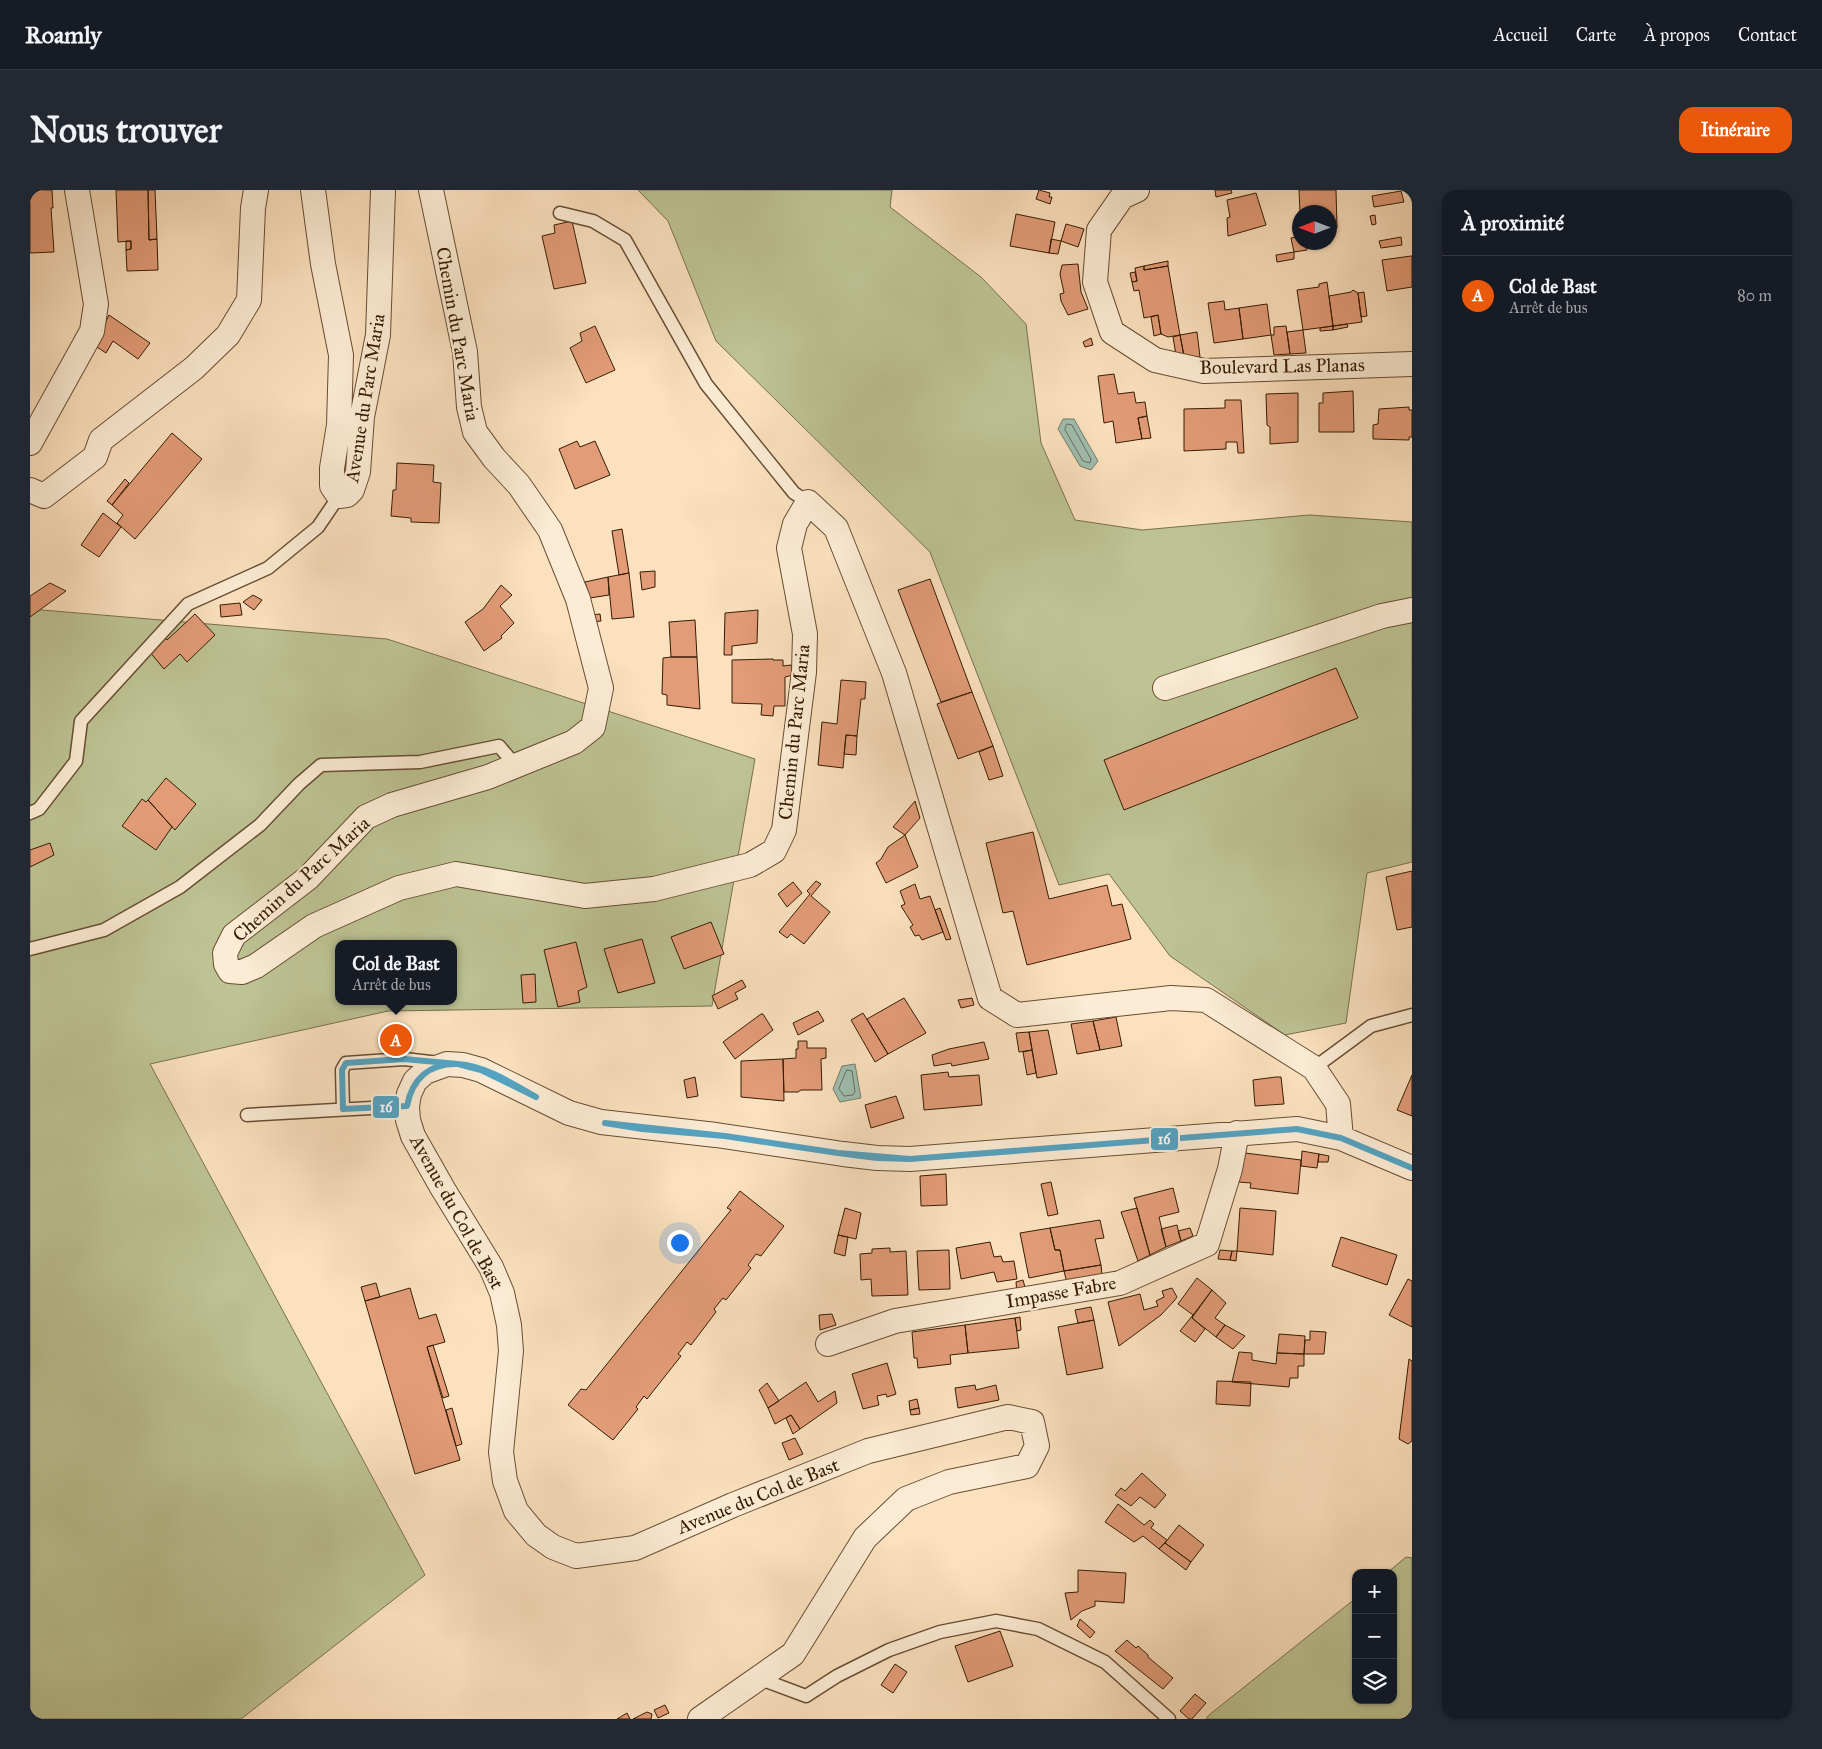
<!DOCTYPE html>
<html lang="fr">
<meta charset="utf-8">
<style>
body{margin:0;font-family:"IM FELL Great Primer",serif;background:#242831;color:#f1f3f6}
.controls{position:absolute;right:15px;bottom:15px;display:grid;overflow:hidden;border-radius:10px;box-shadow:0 1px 4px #0004}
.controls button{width:45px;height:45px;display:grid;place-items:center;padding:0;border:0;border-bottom:1px solid #363941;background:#171b24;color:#f1f3f6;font:25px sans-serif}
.compass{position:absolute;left:1262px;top:15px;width:45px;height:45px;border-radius:50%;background:#171b24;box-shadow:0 1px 4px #0004;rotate:270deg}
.you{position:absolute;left:649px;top:1052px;width:18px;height:18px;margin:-12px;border:4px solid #fff;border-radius:50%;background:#1a73e8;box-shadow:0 0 0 8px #1a73e833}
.badge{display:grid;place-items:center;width:32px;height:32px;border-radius:50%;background:#ea580c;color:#fff;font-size:16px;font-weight:700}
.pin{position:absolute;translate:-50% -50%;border:2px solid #fff;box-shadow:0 1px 5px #0006}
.popup{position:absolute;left:305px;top:750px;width:122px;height:65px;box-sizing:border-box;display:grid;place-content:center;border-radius:10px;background:#171b24;filter:drop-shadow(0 1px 4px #0005);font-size:16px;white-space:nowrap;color:#9ea1a6}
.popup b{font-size:19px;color:#f1f3f6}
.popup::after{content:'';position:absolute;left:50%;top:100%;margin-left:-10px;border:10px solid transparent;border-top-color:#171b24}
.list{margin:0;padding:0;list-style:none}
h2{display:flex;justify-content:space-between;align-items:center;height:65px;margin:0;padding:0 20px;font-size:21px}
h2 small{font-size:16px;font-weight:400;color:#9ea1a6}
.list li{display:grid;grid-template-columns:32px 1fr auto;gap:15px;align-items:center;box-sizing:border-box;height:80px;padding:0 20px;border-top:1px solid #363941}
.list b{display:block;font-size:19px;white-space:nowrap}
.list p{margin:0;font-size:16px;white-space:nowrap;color:#9ea1a6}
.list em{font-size:16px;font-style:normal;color:#9ea1a6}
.icon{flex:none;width:28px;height:28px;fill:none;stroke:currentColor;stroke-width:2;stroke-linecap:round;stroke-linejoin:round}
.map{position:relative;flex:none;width:1382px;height:1529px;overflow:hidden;border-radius:15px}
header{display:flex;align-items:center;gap:30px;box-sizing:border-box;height:70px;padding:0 25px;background:#171b24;border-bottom:1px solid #363941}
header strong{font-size:24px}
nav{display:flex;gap:28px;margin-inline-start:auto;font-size:18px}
.intro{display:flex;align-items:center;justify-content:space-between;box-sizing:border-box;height:120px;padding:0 30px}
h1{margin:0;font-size:35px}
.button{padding:12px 22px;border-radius:15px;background:#ea580c;color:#fff;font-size:18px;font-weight:700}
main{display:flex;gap:30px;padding:0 30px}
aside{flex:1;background:#171b24;border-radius:15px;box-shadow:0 1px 4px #0004}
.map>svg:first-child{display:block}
</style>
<header>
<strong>Roamly</strong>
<nav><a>Accueil</a><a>Carte</a><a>À propos</a><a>Contact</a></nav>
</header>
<div class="intro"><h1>Nous trouver</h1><a class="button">Itinéraire</a></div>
<main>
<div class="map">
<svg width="1382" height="1529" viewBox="0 0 1382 1529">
<rect width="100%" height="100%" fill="#fbe1be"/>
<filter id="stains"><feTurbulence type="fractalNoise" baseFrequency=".004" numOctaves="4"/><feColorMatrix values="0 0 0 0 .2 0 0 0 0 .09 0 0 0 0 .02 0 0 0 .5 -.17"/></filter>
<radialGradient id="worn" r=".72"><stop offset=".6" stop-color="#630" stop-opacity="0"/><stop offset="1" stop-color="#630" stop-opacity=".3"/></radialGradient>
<path fill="#bdc393" stroke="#7a704b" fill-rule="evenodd" d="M608,0h254l-2,17 91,70 45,47 15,119 34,77 67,10 167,-15 103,7v340l-45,11 -21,150 -61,12 -115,-79 -61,-82 -50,11 -129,-333 -214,-211 -48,-120z
M0,419l357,30 368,120 -43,247 -324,5 -238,53 275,511 -184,144h-211zM308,754h116v57h-116z
M1376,1367l6,1v161h-206l3,-4 147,-117v102h37v-127h-6z"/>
<path fill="#9fbeb1" stroke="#757d6b" d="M1033,229h11l24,42 -7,9 -11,-4 -22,-37z
M825,874l6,34 -21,4 -7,-13 9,-23z"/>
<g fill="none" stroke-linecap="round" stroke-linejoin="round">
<path stroke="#6b6d5a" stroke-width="1" d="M1037,234l5,1 19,34 -1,4 -7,-2 -18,-31z
M817,880l5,1 3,21 -2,3 -9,1 -5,-7z"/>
</g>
<path fill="#e29c78" stroke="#371c03" d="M0,0h22l1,18h-2l3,44 -24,1z
M86,0h32l1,50 8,-1 1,31 -31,1 -1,-21 5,-1v-8l-13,1z
M118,0h7l2,49 -8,1z
M1009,0l11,3 -1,4h3l-2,7 -14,-5z
M1185,0h16l1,3 -16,4z
M1269,0h37l1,38h-7v-16h-30z
M1371,1l3,11 -30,5 -2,-11z
M1226,3l10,32 -38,11 -1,-18 3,-1 -3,-17z
M986,24l39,8 -6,31 -39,-7z
M1345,25l1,9 -4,1 -2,-9z
M542,31l14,62 -32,6 -12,-53 13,-3 -1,-8z
M1036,34l18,5 -6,18 -17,-6z
M1270,46v6h6l1,8 -13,2 -3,-14z
M1371,47l1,8 -21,3 -2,-7z
M1021,49l10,2 -3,13 -9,-1z
M96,51h5v8l-5,1z
M1264,62v7l-17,3 -1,-7z
M1381,66h1v31l-25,4 -5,-31z
M1138,71v5l-24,4v-4z
M1048,74l3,28 7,17 -20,6 -7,-14 -1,-7 4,-1 -4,-19 2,-9z
M1114,76v4l24,-4 12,69 -12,2 -7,-3 -3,-19 -14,3 -5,-28 -5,1 -2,-9 5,-1 -2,-13z
M1105,82l2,9 -5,1 -2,-9z
M1297,92l6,44 -30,4 -6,-40 22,-3v-3z
M1323,100l5,3 4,29 -29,4 -4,-30 22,-4z
M1334,102l3,24 -6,1 -3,-24z
M1194,111l1,9 14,-2 4,31 -29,4 -6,-40z
M1237,114l4,31 -28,4 -4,-31z
M79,125l41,28 -12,16 -25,-18 -7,12 -12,-8z
M1128,125l3,19 -7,2 -3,-19z
M1317,134l1,3 -15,3v-4z
M565,136l20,44 -29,13 -16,-35 12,-7 -2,-8z
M1256,136l4,28 -16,1 -3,-20h3v-8z
M1303,136v4l-13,1v-3z
M1273,140l3,23 -16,1 -3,-22z
M1167,142l3,25 -16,-1 -4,-21z
M1150,145l4,21 -8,-1 -3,-18z
M1061,148l2,7 -8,2 -2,-5z
M1084,184l4,20 16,-2 2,11 9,-1 2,14 -9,2 4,21 -26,4 -3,-22 -9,2 -6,-47z
M1323,201l1,41h-35v-29h4v-10z
M1268,203v49l-28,2v-17l-3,-2 -1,-31z
M1195,210h16l3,53h-6l-1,-11h-11v7l-42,2v-42l41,-1z
M1379,217v3h3v27h-3v3l-36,-1v-14l5,-1 1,-15z
M1117,226l4,22 -9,1 -4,-21z
M142,243l30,26 -67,80 -18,-16 6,-8 -11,-10z
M547,251l3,6 15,-6 15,34 -35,14 -16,-40z
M367,273l37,2 -1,17 8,1 -2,40 -28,-1v-4l-20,-2 2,-26h3z
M95,289l4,4 -17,22 -5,-4z
M73,323l18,14 -22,30 -18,-12z
M592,339l7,44 -10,2 -7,-44z
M625,381v16l-13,3 -2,-18z
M599,383l5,44 -22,2 -4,-42z
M578,387l1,18 -19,3 -5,-16z
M900,389l42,113 -31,10 -43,-112z
M20,393l16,8 -36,26v-21z
M471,395l11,10 -12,11 14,17 -13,13 1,2 -18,13 -19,-29 18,-13z
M223,405l9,5 -8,10 -11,-8z
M210,413l2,12 -21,2 -1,-12z
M728,420l-1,33 -25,3v9h-8l1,-42z
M165,424l20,21 -28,27 -7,-8 -16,15 -15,-18 15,-15 3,4z
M570,424l1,7 -9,1 -2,-7z
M665,430l2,37h-26l-2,-35z
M641,467h26l3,52 -33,-4v-10l-5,-1 1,-36z
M743,469v1h10v6l8,-1 2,10 -8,2v29h-11l-1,10 -12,-1 1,-11 -30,-1v-43z
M1306,478l22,50 -234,92 -20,-50z
M811,490l25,2 -1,17h-4l-4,37 -11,-1 -3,33 -25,-3 4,-43 15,2z
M942,502l21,54 -35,13 -21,-55z
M816,545l11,1 -1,19 -12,-1z
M963,556l10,30 -14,4 -10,-28z
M136,588l30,26 -21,26 -27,-30z
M112,609l4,3 2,-2 24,27 -16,23 -34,-24z
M885,611l5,17 -15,17 -12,-8z
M1003,642l16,67 58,-14 5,21 10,-2 9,35 -104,26 -14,-54 -10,2 -17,-70z
M875,645l13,32 -32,16 -10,-20 5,-4 7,-12z
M20,653l4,12 -24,12v-17z
M1382,681v56l-15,3 -11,-53z
M786,691l5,3 -10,12 19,16 -26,32 -13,-10 -4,4 -8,-6 31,-38 -3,-3z
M763,692l9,11 -15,14 -9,-13z
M885,694l5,15 10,-3 13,36 -21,8 -3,-5 -4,1 -5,-9 3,-2 -12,-19 4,-2 -5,-13z
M910,718l11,31 -5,1 -11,-30z
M681,732l13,32 -40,15 -13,-32z
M612,749l13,44 -37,10 -14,-44z
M546,752l11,45 -9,4 2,11 -22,5 -14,-57z
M505,784l1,28 -13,1 -2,-28z
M712,790l4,7 -11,6 3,6 -20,10 -6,-13z
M874,808l22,35 -38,21 -21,-35z
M942,808l2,7 -13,3 -3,-8z
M788,821l6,10 -26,14 -5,-12z
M833,823l25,41 -13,8 -24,-42z
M731,824h2l10,16 -38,29 -12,-17z
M1086,827l6,29 -22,4 -7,-29z
M1063,831l7,29 -23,4 -6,-30z
M1018,840l9,44 -20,4 -8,-46z
M999,842l3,18 -13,2 -3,-19z
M768,851h9v7h19v10l-5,1 1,31h-21l-3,2h-14l-1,-33 13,-1v-9h2z
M954,852l5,17 -37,7 -1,-3 -17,3 -2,-11 17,-6z
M1002,860l4,23 -9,2 -4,-23z
M753,869l1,42 -43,-4v-36z
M918,882l1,5 30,-2 3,30 -58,5 -3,-35z
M1382,885v41l-15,-6z
M665,887l3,19 -11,2 -3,-18z
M1246,887h5l3,27 -29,2 -2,-26z
M866,906l8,22 -33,10 -6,-23z
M1272,961l17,3 -2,14 -16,-2z
M1215,963l56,7 -3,34 -48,-6 1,-5 -13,-1z
M1289,964l10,2 -1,6h-10z
M916,984l1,31 -26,1 -1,-30z
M1021,992l7,32 -10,2 -7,-32z
M1143,998l6,24 -20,5 7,30 -16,8 -16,-57z
M710,1001l44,35 -23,30 -5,-2 -8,11 3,3 -25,32 -3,-2 -9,11 2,3 -25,33 -4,-3 -9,12 3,2 -34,43 -3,-3 -8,11 2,2 -25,31 -45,-35 13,-16 5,1 145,-180 -4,-2z
M815,1018l16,5 -5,26 -18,-4z
M1107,1018l13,47 -12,6 -17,-49z
M1210,1018l36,3 -3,44 -36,-4z
M1070,1030l4,18 -9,1 6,26 -37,6 -4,-21h-5l-5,-22z
M1147,1035l4,16 -15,6 -5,-18z
M1020,1038l5,22h5l4,21 -35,7 -9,-45z
M1160,1038l3,8 -12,5 -3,-10z
M808,1045l10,2 -3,19 -11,-3z
M1311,1047l56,18 -10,30 -55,-19z
M960,1052l4,15 7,-1 2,6 11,-1 3,18 -20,3 -3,-10 -33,7 -5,-31z
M860,1058v4l16,-1 2,44 -36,1 -1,-17 -10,1 -1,-26 12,-1v-4z
M919,1060l1,39 -31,1 -2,-39z
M1190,1060l12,1 -2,9 -12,-1z
M1202,1061h5l-1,10 -6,-1z
M1071,1075l1,10 -35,8 -3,-12z
M1167,1088l15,12 -19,25 -15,-11z
M1378,1089l4,2v46l-23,-12z
M993,1090l3,11 -9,2 -1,-11z
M346,1093l4,14 -15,4 -4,-14z
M380,1098l9,31 17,-5 9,28 -18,5 33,113 -45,14 -50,-173z
M1142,1098l5,9 -3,4 -13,14 -42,31 -11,-44 32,-8 4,16 14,-4 -2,-5 8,-4 -2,-6z
M1182,1100l14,13 -11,15 10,7 -9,12 -24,-19z
M1061,1117l3,13 -16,3 -3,-13z
M802,1124l4,11 -16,5 -1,-15z
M1163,1125l-1,3 13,11 -10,13 -15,-11z
M990,1127l1,13 -4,1 -2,-13z
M985,1128l4,30 -51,5 -3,-28z
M1064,1130l9,48 -36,7 -9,-48z
M935,1135l3,28 -18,2 1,9 -33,4 -1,-10h-3l-2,-26z
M1195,1135l20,11 -12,13 -17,-12z
M1280,1141l16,1 -2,22h-20l1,-14h5z
M1249,1144l26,2 -1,18 -27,-1z
M403,1155l16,51 -6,2 -16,-51z
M1209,1162l13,1v7l24,4 1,-11 27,1v12h-6v12h-8l-1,9 -57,-5z
M1379,1169l3,2v80l-4,3 -9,-5z
M857,1173l9,31 -9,3 -1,-3 -9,2 2,9 -16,4 -11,-35z
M1187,1191l34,1 -1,24 -34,-2z
M776,1192l12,20 17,-11 2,12 -37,26 -9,-14 -16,9 -7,-16z
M737,1193l12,18 -11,7 -9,-18z
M945,1195l1,5 20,-5 3,15 -41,8 -3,-20z
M887,1209l2,9 -9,2 -1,-9z
M422,1218l10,36 -6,2 -10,-36z
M889,1218l1,6 -9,1 -1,-5z
M761,1225l9,14 -7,5 -7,-16z
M765,1248l8,16 -14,6 -7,-17z
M1112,1283l24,22 -11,13 -15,-11 -9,9 -16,-11 6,-7 4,3z
M1088,1314l26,21 6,-5 4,4 -3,4 16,12 -8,9 -16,-13 -9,6 -29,-20z
M1149,1335l25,20 -13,17 -26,-19z
M1135,1353l26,19 -5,8 -27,-21z
M1048,1380l48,3 -2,30 -29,-2v5l-13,5 -11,9 -6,-27 13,-1z
M1050,1429l15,13 -5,6 -13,-12z
M970,1441l13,35 -45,16 -13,-36z
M1097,1450l9,8 2,-2 10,9v2l25,21 -10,11 -48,-38z
M865,1474l12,8 -14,21 -12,-8z
M1165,1504l11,9 -14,16h-3l-9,-8z
M635,1515l4,8 -11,5 -4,-8z
M617,1522l5,2 -1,5h-18z
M597,1523l3,6h-13z"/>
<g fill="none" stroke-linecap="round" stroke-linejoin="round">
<defs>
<path id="lane" d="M530,23l33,8 32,19 81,144 88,109 14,9
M0,623l9,-4 37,-48 5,-40 107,-117 80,-36 50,-41 21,-31
M0,759l74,-19 76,-43 80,-62 39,-41 22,-19 99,-3 79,-16 17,20
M1284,878l57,-42 41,-11
M313,919l-1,-39 4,-7 58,-4 35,4
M217,925l160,-9
M728,1488l48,18 31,-20 52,-26 51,-18 56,-11 42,8 67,33 64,57"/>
<path id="street" d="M283,0l10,74 18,91 -2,70 -7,43v18l7,10 8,-1 5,-5 6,-18 4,-55 16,-82 5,-145
M401,0l34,162 4,55 6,25 19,26 25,27 31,45 28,69 23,89 -8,39 -19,15 -86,35 -96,28 -26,12 -58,61 -74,57 -9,18 1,11 4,7 12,1 14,-6 58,-40 85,-38 57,-14 129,22 69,-7 96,-24 24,-14 10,-21 20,-158 1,-38 -16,-86 6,-24 13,-22 28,26 58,145 96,325 27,17 154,-17 35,2 108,68 24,36 3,34
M1107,0l-15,7 -23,33 -4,52 17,50 43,28 49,11 208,-7
M0,253l62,-112 4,-27 -19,-114
M0,300l14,6 51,-39 6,-17 93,-72 34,-33 21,-35 4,-92 3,-18
M1135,498l217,-72 30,-6
M798,1154l67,-23 225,-38 87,-39 23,-75 7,-36
M670,1529l93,-65 72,-116 41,-39 43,-17 78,-16 10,-20 -5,-24 -24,-5 -140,34 -135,54 -98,43 -59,8 -23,-9 -17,-12 -20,-24 -11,-30 -4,-29 10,-101 -2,-26 -7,-32 -11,-26 -48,-78 -30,-53 -5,-16 -1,-14 2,-12 6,-13 10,-9 22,-8 16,1 18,5 88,43 32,9 115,13 127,19 34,4 33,1 387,-30 44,9 71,30"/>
</defs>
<use href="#lane" stroke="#684d32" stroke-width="15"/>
<use href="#street" stroke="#684d32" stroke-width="26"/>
<use href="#lane" stroke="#fcecd5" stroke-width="12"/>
<use href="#street" stroke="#fcecd5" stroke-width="24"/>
<defs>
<path id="bus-1" d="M374,869l54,5c-29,-1 -46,15 -51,42l-64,3 -1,-39 4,-7z
M428,874c28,2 55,20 78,33
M428,874l23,6 55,27
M575,933l120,13
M575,933l37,6 83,7
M695,946l53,8
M695,946l53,8
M748,954l60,9
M748,954l60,9
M808,963l72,6
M808,963l39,5 33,1
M880,969l387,-30 44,9 71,30"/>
</defs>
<use href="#bus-1" stroke="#fcecd5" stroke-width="10"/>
<use href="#bus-1" stroke="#54a3c2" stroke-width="6"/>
</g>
<g text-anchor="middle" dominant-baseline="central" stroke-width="4.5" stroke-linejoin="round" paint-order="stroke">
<g font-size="19" fill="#371c03" stroke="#fcecd5">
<text transform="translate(428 144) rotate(80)">Chemin du Parc Maria</text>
<text transform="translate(1252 176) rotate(-1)">Boulevard Las Planas</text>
<text transform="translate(335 208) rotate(-81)">Avenue du Parc Maria</text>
<text transform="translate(764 542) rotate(-84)">Chemin du Parc Maria</text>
<text transform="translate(271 689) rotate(-42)">Chemin du Parc Maria</text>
<text transform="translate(427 1022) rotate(61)">Avenue du Col de Bast</text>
<text transform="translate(1031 1102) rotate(-10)">Impasse Fabre</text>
<text transform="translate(728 1306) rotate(-22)">Avenue du Col de Bast</text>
</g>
</g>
<g stroke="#fcecd5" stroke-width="2">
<rect x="342" y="905" width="28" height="24" rx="5" fill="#54a3c2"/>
<rect x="1120" y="937" width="29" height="24" rx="5" fill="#54a3c2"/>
</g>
<g font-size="14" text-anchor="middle" font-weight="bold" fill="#fff">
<text x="356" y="922">16</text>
<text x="1134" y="954">16</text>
</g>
<rect width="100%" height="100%" filter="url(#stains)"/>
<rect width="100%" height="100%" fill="url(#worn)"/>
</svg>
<div class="controls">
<button>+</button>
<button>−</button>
<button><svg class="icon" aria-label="layers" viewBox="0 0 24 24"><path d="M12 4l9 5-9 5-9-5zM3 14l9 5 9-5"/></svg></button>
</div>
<svg class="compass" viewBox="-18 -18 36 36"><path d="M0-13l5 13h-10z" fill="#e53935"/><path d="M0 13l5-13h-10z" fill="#9ea1a6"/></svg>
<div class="you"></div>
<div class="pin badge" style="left:366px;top:850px">A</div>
<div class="popup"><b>Col de Bast</b>Arrêt de bus</div>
</div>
<aside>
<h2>À proximité<small></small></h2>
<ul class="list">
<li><span class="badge">A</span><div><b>Col de Bast</b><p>Arrêt de bus</p></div><em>80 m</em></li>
</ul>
</aside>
</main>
